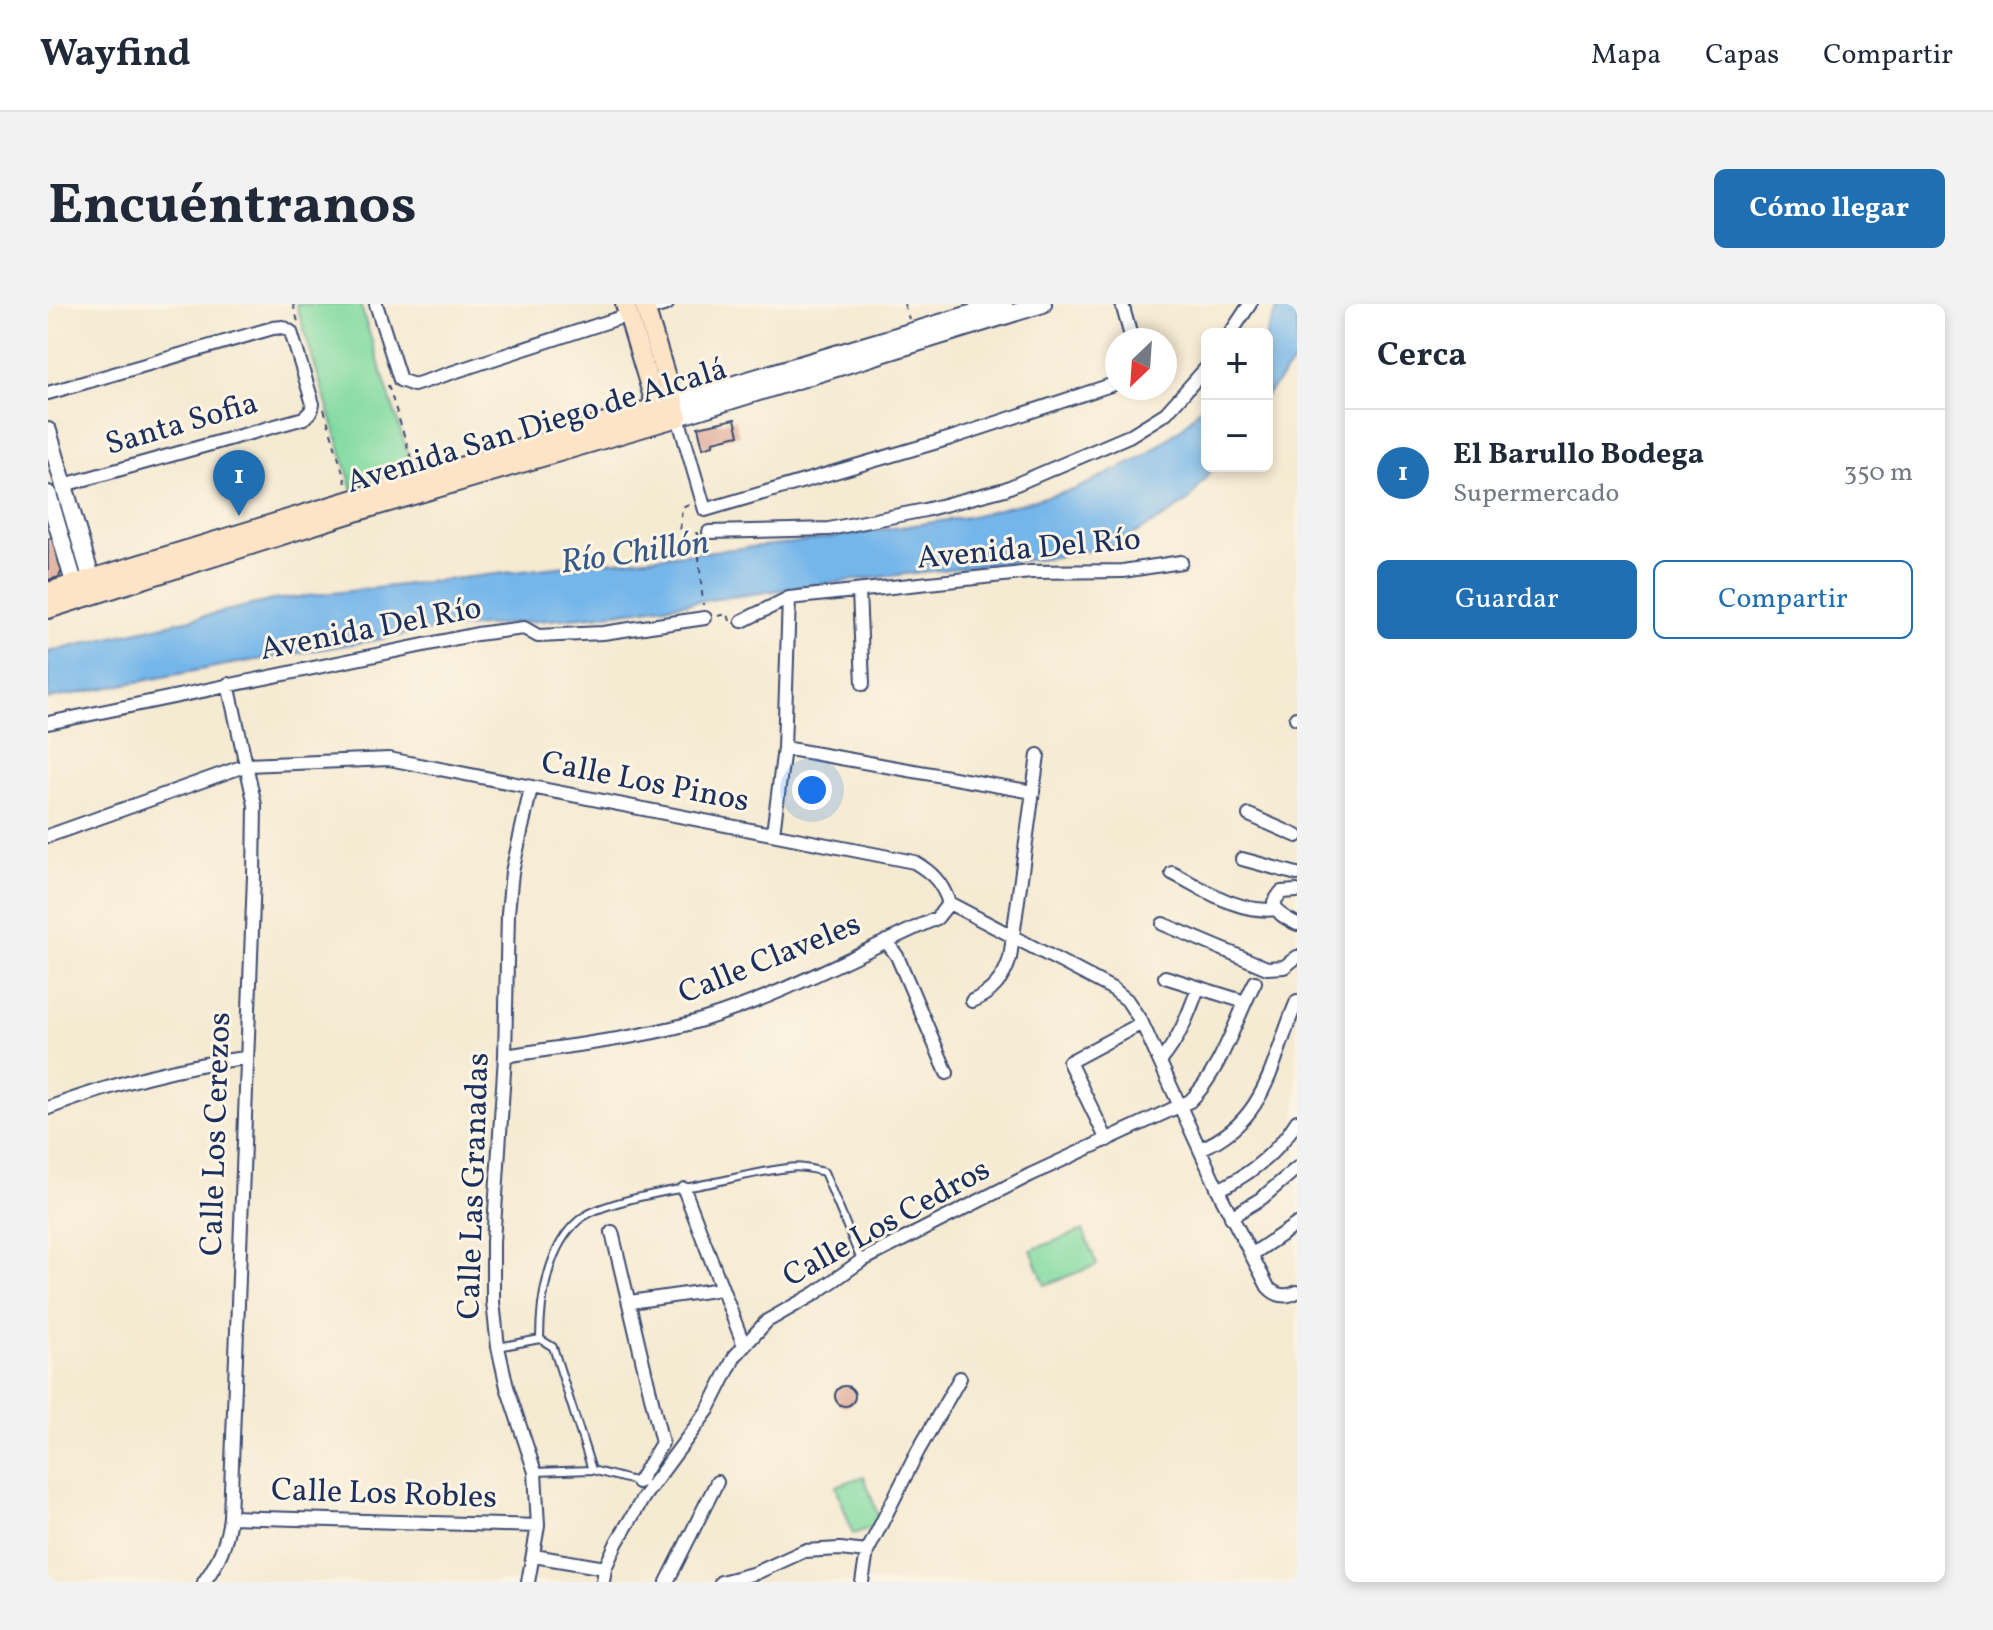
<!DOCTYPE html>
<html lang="es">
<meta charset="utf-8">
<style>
body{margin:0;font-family:Vollkorn,serif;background:#f2f2f3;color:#1f2937}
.controls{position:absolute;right:24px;top:24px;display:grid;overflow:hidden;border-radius:12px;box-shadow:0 4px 12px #0003}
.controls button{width:72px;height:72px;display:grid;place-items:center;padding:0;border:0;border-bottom:2px solid #e0e1e3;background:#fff;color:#1f2937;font:40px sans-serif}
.compass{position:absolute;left:1057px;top:24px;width:72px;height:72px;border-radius:50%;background:#fff;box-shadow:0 4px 12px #0003;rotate:205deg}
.you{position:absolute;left:764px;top:486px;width:28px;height:28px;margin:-20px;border:6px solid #fff;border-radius:50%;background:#1a73e8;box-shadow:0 0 0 12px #1a73e833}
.badge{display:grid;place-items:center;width:52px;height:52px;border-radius:50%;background:#1f6fb2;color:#fff;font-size:26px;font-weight:700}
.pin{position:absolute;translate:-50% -66px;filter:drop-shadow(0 2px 4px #0008)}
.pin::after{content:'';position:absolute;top:42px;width:28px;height:24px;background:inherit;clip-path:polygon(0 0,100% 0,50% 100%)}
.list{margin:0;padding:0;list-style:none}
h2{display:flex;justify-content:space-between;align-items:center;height:104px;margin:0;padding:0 32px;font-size:34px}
h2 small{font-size:26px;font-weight:400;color:#747a83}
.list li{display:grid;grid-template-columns:52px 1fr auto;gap:24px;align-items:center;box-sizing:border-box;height:128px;padding:0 32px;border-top:2px solid #e0e1e3}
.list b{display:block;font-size:30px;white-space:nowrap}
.list p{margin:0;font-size:26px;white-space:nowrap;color:#747a83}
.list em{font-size:26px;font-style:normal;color:#747a83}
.actions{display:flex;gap:16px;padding:24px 32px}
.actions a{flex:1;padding:18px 0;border:2px solid #1f6fb2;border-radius:12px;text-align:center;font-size:28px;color:#1f6fb2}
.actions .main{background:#1f6fb2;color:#fff}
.map{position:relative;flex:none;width:1249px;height:1278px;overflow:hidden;border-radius:12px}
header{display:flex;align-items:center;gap:48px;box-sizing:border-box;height:112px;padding:0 40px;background:#fff;border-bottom:2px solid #e0e1e3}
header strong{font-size:38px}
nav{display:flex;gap:44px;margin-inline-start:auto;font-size:28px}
.intro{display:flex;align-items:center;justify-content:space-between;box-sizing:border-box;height:192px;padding:0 48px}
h1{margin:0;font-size:56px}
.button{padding:20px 36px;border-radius:12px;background:#1f6fb2;color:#fff;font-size:28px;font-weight:700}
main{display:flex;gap:48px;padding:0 48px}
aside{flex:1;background:#fff;border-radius:12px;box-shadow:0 4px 12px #0003}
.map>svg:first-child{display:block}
</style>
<header>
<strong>Wayfind</strong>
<nav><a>Mapa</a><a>Capas</a><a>Compartir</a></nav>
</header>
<div class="intro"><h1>Encuéntranos</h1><a class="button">Cómo llegar</a></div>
<main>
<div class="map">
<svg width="1249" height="1278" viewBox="0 0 1249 1278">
<rect width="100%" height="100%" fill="#fcf5e5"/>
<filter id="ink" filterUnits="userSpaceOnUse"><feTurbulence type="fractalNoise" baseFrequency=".0125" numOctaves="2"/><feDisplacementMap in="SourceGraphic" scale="16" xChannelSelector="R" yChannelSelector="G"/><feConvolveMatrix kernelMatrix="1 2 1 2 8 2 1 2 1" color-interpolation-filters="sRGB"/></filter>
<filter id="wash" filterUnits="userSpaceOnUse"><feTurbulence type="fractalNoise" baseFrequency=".006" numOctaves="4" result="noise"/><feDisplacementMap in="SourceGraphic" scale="32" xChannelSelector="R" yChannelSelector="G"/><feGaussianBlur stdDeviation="1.8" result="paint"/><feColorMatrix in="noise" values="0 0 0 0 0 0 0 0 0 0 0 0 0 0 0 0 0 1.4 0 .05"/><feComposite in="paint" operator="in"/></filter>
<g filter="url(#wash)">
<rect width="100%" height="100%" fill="#f5ead2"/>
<path fill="#81daa0" stroke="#4e847f" stroke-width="2" d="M248,0h64l55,172 -61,17z
M1035,926l14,35 -52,20 -14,-35z
M816,1172l17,48 -28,10 -17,-48z"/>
<path fill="#75b6ea" stroke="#4872a4" stroke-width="2" d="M1231,0h18v54l-30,37 -1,-61z
M1159,96v66h7l-24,33 -25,18 -54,29 -49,10 -208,24 -261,36 -164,15 -209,35 -172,33v-47l225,-52 275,-32 244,-25 176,-26 108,-28 66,-31 41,-31z"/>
<g id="blocks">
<path fill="#dca08e" d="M687,115l4,16 -26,6v4l-10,3 -5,-21z
M5,233l9,33 -3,7 -11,3v-41z
M787 1092a10 10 0 1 1 20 0a10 10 0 1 1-20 0Z"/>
</g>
</g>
<g filter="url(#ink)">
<use href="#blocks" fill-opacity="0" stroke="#3c4b6f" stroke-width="2"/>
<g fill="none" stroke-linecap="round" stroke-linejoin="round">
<defs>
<path id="service" d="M492,1035c0,-39 8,-93 39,-119 23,-20 105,-31 136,-38 24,-5 48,-11 73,-14 12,-2 24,1 36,4l37,88
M450,1043l42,-8 13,8 39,123
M487,1168l57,-2 61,16"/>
<path id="minor" d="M328,0l24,76 14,5 214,-70
M1074,0l10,36
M598,6l21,-6
M1182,30l20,-30
M0,89l225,-65 10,-1 8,5 22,72 -2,7 -7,7 -240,67
M630,113l27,93 246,-72 166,-55
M661,228l120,-3 96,-19 80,-21 124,-53 37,-23 41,-46
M811,287l4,93
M694,317l47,-23 242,-26 92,-1 58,-9
M1248,414h1
M0,419l429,-89 47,-6 14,8 65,-3 102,-15
M736,444l249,44
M1201,511l48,21
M725,529l11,-85 5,-150
M0,532l199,-71 142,-6 525,103c19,11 28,21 35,41l164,86 14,11 15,23 79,173 47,91c8,9 18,11 29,5
M1194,555l55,15
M1124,569c32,16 67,41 104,36
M1249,587l-16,1 -7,10c3,13 12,16 23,22
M1115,620l104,44 17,-1 13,-10
M838,637l11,15 50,117
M1117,673l80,25
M924,697c20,-8 32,-22 38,-43l28,-203
M457,752c66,-11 136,-17 200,-37 80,-25 155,-67 232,-101l12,-15
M1112,758c19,-23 28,-46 38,-74
M0,804c65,-24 129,-42 197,-50
M1059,836l-38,-78 73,-39
M1152,845c68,-28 71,-88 97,-148
M636,885l59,154
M1170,886c33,-16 60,-38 79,-69
M1183,913l31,-19 35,-30
M564,928l50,211 -24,39
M1203,951l46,-31
M582,998l91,-13
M182,1213l308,9
M486,1252l71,12
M156,1278c15,-21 23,-39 26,-65l24,-641 1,-71 -27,-121
M480,1278l10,-56 -3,-54 -28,-85 -9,-40 -5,-45v-60l12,-186 3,-143 4,-41 19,-84
M555,1278l2,-14 12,-26 28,-47 63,-85 27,-54 32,-35 49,-28 45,-32 169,-86 160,-74c30,-28 46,-83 65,-119
M619,1278l50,-100
M673,1278l35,-9 48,-22 36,-2 27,3
M814,1278l5,-30 51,-101 42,-73"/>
<path id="tertiary" d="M626,98l330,-98
M630,113l365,-113
M0,127l47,160
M0,190l30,102"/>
<path id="secondary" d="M577,0l35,116
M0,288l626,-190
M0,305l307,-97 323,-95 -34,-113"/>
</defs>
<use href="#service" stroke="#3c4b6f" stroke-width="10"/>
<use href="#minor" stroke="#3c4b6f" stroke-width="16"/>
<use href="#tertiary" stroke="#3c4b6f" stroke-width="20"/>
<use href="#secondary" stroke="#3c4b6f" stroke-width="22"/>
<path stroke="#3c4b6f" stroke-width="2" stroke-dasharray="6 6" stroke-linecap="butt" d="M245,0l5,18
M856,0l5,15
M340,81l25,78
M276,105l22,74
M641,200l-7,3 -2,25 17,1 6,72
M670,312l10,-2 2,7"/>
<use href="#service" stroke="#fff" stroke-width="6"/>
<use href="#minor" stroke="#fff" stroke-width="12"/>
<use href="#tertiary" stroke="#fff" stroke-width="16"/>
<use href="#secondary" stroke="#fee4c6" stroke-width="18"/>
</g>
</g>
<g text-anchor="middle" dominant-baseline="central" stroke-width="6" stroke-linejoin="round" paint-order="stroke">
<g font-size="32" fill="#1b2f5e" stroke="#fcf5e5">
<text transform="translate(134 121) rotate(-16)">Santa Sofia</text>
<text transform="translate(489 123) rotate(-17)">Avenida San Diego de Alcalá</text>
<text transform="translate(981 246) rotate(-5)">Avenida Del Río</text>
<text transform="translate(323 326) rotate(-11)">Avenida Del Río</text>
<text transform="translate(597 479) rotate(11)">Calle Los Pinos</text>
<text transform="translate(722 656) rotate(-22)">Calle Claveles</text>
<text transform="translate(169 830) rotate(-88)">Calle Los Cerezos</text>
<text transform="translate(427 882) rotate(-88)">Calle Las Granadas</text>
<text transform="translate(839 920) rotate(-29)">Calle Los Cedros</text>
<text transform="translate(336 1191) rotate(2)">Calle Los Robles</text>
</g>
<g font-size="34" font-style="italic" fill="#365888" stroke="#fcf5e5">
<text transform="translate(587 250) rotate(-8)">Río Chillón</text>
</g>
</g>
</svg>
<div class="controls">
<button>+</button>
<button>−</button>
</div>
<svg class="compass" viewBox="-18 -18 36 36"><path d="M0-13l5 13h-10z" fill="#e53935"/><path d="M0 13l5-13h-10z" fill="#747a83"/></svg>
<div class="you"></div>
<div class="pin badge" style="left:191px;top:212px">1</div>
</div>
<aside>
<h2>Cerca<small></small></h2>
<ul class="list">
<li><span class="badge">1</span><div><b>El Barullo Bodega</b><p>Supermercado</p></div><em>350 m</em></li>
</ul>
<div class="actions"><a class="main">Guardar</a><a>Compartir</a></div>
</aside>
</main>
